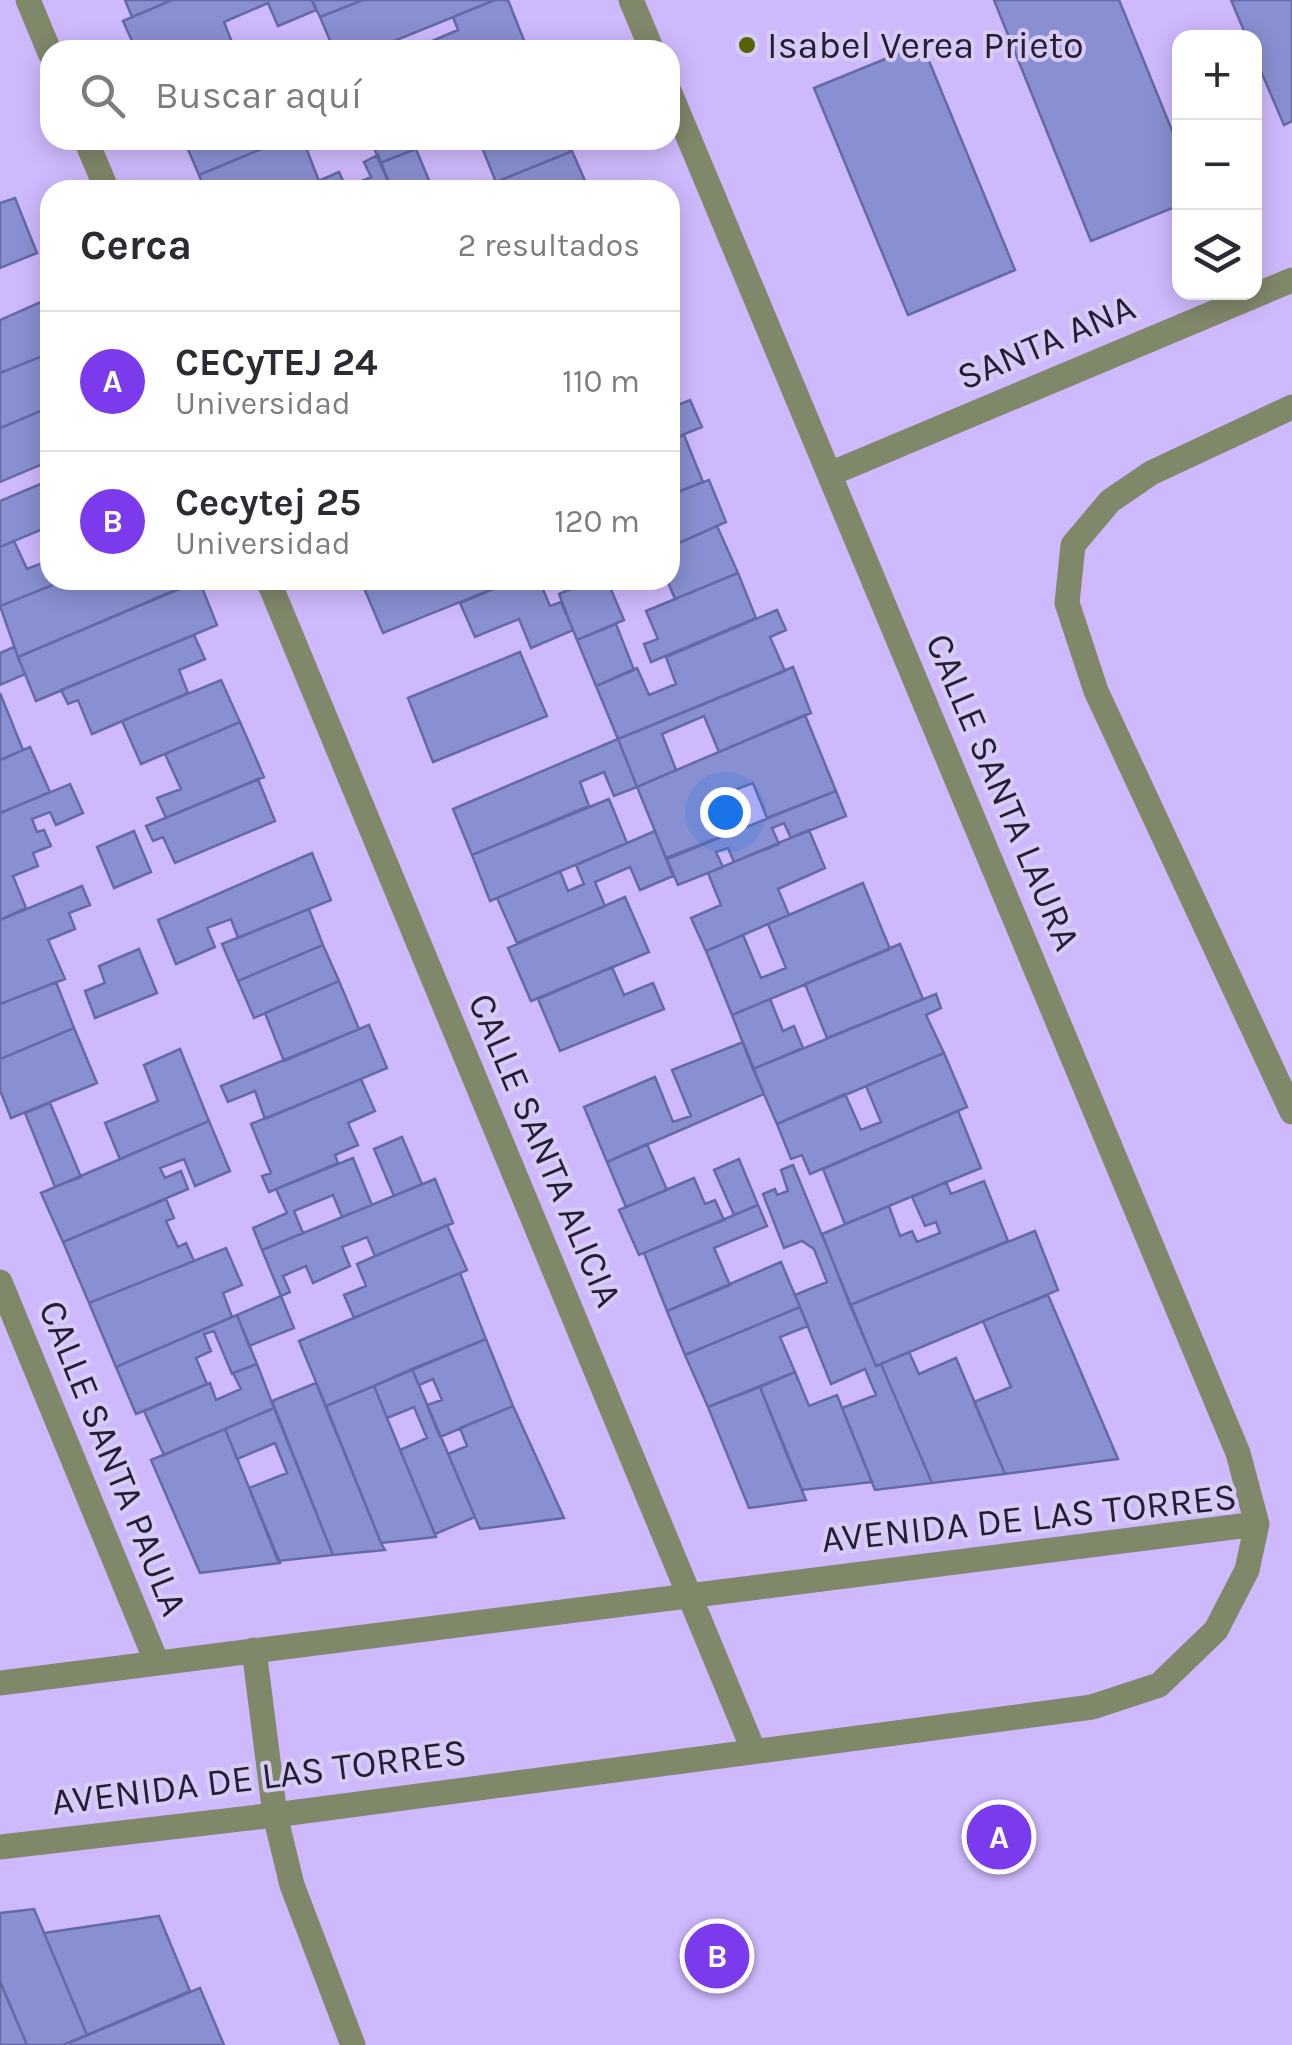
<!DOCTYPE html>
<html lang="es">
<meta charset="utf-8">
<style>
body{margin:0;font-family:Karla,sans-serif;background:#f7f7f7;color:#2b2b33}
.controls{position:absolute;right:30px;top:30px;display:grid;overflow:hidden;border-radius:20px;box-shadow:0 5px 25px #0003}
.controls button{width:90px;height:90px;display:grid;place-items:center;padding:0;border:0;border-bottom:2px solid #e1e1e2;background:#fff;color:#2b2b33;font:50px sans-serif}
.you{position:absolute;left:725px;top:812px;width:35px;height:35px;margin:-25px;border:8px solid #fff;border-radius:50%;background:#1a73e8;box-shadow:0 0 0 15px #1a73e833}
.badge{display:grid;place-items:center;width:65px;height:65px;border-radius:50%;background:#7c3aed;color:#fff;font-size:32px;font-weight:700}
.pin{position:absolute;translate:-50% -50%;border:5px solid #fff;box-shadow:0 2px 10px #0006}
.list{margin:0;padding:0;list-style:none}
h2{display:flex;justify-content:space-between;align-items:center;height:130px;margin:0;padding:0 40px;font-size:42px}
h2 small{font-size:32px;font-weight:400;color:#7c7c81}
.list li{display:grid;grid-template-columns:65px 1fr auto;gap:30px;align-items:center;box-sizing:border-box;height:140px;padding:0 40px;border-top:2px solid #e1e1e2}
.list b{display:block;font-size:38px;white-space:nowrap}
.list p{margin:0;font-size:32px;white-space:nowrap;color:#7c7c81}
.list em{font-size:32px;font-style:normal;color:#7c7c81}
.icon{flex:none;width:55px;height:55px;fill:none;stroke:currentColor;stroke-width:2;stroke-linecap:round;stroke-linejoin:round}
.map{position:relative;flex:none;width:1292px;height:2045px;overflow:hidden}
.search{position:absolute;background:#fff;box-shadow:0 5px 25px #0003;left:40px;top:40px;width:640px;height:110px;display:flex;align-items:center;gap:25px;box-sizing:border-box;padding:0 35px;border-radius:30px;color:#7c7c81;font-size:38px}
.panel{position:absolute;background:#fff;box-shadow:0 5px 25px #0003;left:40px;top:180px;width:640px;height:410px;border-radius:30px}
.map>svg:first-child{display:block}
</style>
<div class="map">
<svg width="1292" height="2045" viewBox="0 0 1292 2045">
<rect width="100%" height="100%" fill="#cfb9fd"/>
<path fill="#8990d1" stroke="#6469a7" stroke-width="2.5" d="M125,0h47l-40,17z
M172,0h140l4,10 -38,16 -10,-23 -44,19 9,23 -12,5h-85l-13,-29z
M312,0h51l-43,17z
M363,0h132l-123,50h-38l-14,-33z
M495,0h13l17,43 -18,7h-88l-1,-3 40,-17 -5,-13z
M994,0h125l61,150v55l-89,36z
M1231,0h61v121l-8,4 -30,-70v-17h-7z
M922,44l93,226 -107,45 -94,-227z
M184,140h99l-84,35z
M283,140h20l16,41 -21,9h-93l-6,-15z
M371,140h67l-58,23z
M479,140h86l5,12 -74,30z
M416,149l17,41h-41l-12,-27z
M572,151l17,39h-113l94,-38z
M378,155l14,35h-94l41,-18 7,16 25,-11 -7,-15z
M15,198l22,55 -37,15v-65z
M50,298v55l-50,20v-53z
M50,353v54l-50,21v-55z
M690,400l12,27 -32,13v-32z
M50,407v54l-50,21v-54z
M684,435l19,47 -33,13v-55z
M50,480v46l-50,21v-46z
M709,480l17,42 -56,25v-52z
M717,526l21,47 -63,26 -8,-19 3,-33z
M14,541l13,28 23,-9v20h15l-65,26v-59z
M738,573l18,45 -105,44 -7,-18 14,-5 -12,-28z
M65,580h116l3,7 -166,70 -18,-51z
M199,580l18,45 -181,76 -18,-44z
M384,580h131l-132,53 -19,-45z
M515,580h24l11,26 11,-4 12,28 -42,18 -12,-29 -44,18 -15,-34z
M591,580h16l17,40 -47,20 -18,-46z
M777,610l9,20 -16,7 15,34 -167,68 -22,-53 41,-18 12,27 27,-11 -10,-27z
M616,624l18,46 -38,16 -19,-46z
M194,635l11,24 -26,11 9,23 -96,41 -14,-34 -10,4 -7,-14z
M14,647l11,27 -25,11v-32z
M520,652l27,64 -114,46 -25,-64z
M793,667l18,46 -92,39 -15,-36 -42,18 14,36 -39,17 -19,-48z
M221,680l19,42 -99,42 -19,-43z
M0,693l23,57 -23,10z
M805,715l31,76 -69,27 -14,-35 -24,9 14,36 -77,30 -29,-71z
M240,722l24,55 -98,41 -9,-20 24,-9 -16,-35z
M618,739l19,48 -23,9 -10,-24 -24,10 9,24 -117,49 -19,-46z
M30,747l20,45 -50,21v-53z
M258,779l17,42 -100,42 -12,-26 -10,4 -7,-15z
M70,784l13,29 -27,12 -6,-13 -18,7 5,13 7,-2 7,16 -18,7 5,13 -25,10 13,32 -26,12v-107z
M836,791l10,25 -55,22 -7,-15 -12,5 7,16 -45,18 -6,-14 -12,4 7,15 -45,18 -11,-26z
M609,799l18,44 -137,58 -18,-46z
M809,830l16,38 -47,21 11,26 -83,36 -15,-33 30,-13 -13,-32z
M134,831l17,41 -37,16 -17,-41z
M655,831l18,45 -33,14 -10,-23 -35,15 10,24 -88,37 -20,-45 63,-27 8,20 16,-7 -8,-19z
M312,853l19,47 -93,38 -7,-19 -24,9 8,19 -39,17 -18,-44z
M863,883l27,66 -158,66 -26,-64 37,-16 18,43 25,-10 -18,-44z
M82,886l8,19 -21,8 6,16 -27,11 17,39 -65,25v-84z
M625,897l24,55 -118,49 -23,-53z
M309,909l14,36 -85,36 -16,-37z
M900,944l23,55 -96,39 -22,-54z
M323,945l16,36 -85,37 -16,-37z
M139,949l18,44 -62,25 -10,-27 20,-8 -6,-17z
M612,967l12,28 29,-12 11,26 -104,42 -22,-52z
M339,981l20,48 -75,32 -19,-48z
M56,982l18,46 -74,31v-55z
M936,994l5,14 -15,7 18,38 -167,71 -24,-55z
M770,999l13,32 11,-5 9,22 -50,21 -21,-54z
M369,1025l18,43 -122,51 -10,-28 -27,11 -7,-16z
M74,1028l23,55 -86,35 -11,-28v-31z
M743,1042l21,52 -157,68 -23,-55 71,-30 18,45 18,-6 -19,-46z
M180,1049l29,72 -89,38 -15,-36 53,-22 -14,-36z
M944,1053l23,54 -157,67 -8,-19 -11,4 -14,-35 68,-30 16,36 20,-8 -15,-36z
M361,1079l14,32 -27,12 10,22 -23,10 3,8 -69,29 -7,-16 9,-3 -20,-49z
M50,1103l31,74 -26,10 -30,-74z
M958,1111l23,57 -136,56 -22,-55z
M209,1121l21,50 -35,15 -11,-27 -24,9 5,10 16,-7 7,18 -125,53 -22,-49z
M402,1137l20,47 -28,12 -20,-47z
M647,1144l20,46 -41,17 -19,-45z
M353,1158l19,47 -30,12 -9,-22 -39,16 9,22 -41,17 -9,-22 34,-15 -11,-24z
M739,1159l19,46 -24,10 -20,-45z
M793,1165l83,201 5,-2 51,119 -57,7 -33,-82 34,-13 -11,-26 -34,15 -36,-89 32,-13 -13,-33 -12,-8 -18,7 -21,-54 12,-5 2,6 11,-4 -7,-21z
M694,1178l11,26 10,-4 9,20 -85,35 -20,-45z
M435,1179l18,44 -78,33 -8,-19 -25,10 8,19 -37,17 -7,-17 -23,10 7,16 -9,4 -19,-46z
M984,1181l24,60 -158,64 -28,-71 67,-28 11,30 12,-5 5,11 23,-9 -4,-11 -11,4 -13,-29 34,-15 5,12z
M166,1199l8,19 -8,3 12,26 8,-4 8,18 -105,42 -26,-61z
M758,1205l9,21 -53,22 16,37 -63,26 -23,-58z
M447,1225l20,45 -113,48 -10,-23 22,-9 -9,-22z
M1035,1231l23,59 -182,76 -26,-61z
M226,1248l16,37 -19,8 9,24 -116,50 -27,-64z
M781,1262l19,45 -115,48 -18,-44z
M460,1273l26,66 -160,67 -27,-65z
M1048,1295l70,164 -113,15 -31,-72 37,-15 -28,-66z
M281,1296l13,32 -45,18 -12,-31z
M800,1307l8,19 -28,11 15,35 -87,35 -23,-52z
M237,1315l20,49 -25,10 -18,-43 -10,3 7,17 -15,7 11,26 -71,30 -20,-47z
M486,1339l27,67 -73,31 -13,-32 15,-5 -9,-21 -14,6 -7,-16z
M909,1352l10,22 37,-16 49,116 -73,9 -51,-119z
M257,1364l17,44 -110,47 -20,-44 66,-28 6,17 25,-11 -8,-16z
M412,1369l63,148 -40,17 -35,-84 27,-12 -13,-31 -27,11 -13,-32z
M795,1372l14,34 28,-11 35,87 -70,8 -42,-103z
M316,1383l65,160 4,7 -52,5 -61,-154z
M374,1386l13,32 49,119 -55,6 -55,-137z
M760,1387l29,73 17,40 -57,8 -41,-101z
M513,1406l51,112 -84,11 -32,-75 19,-8 -7,-18z
M274,1408l59,147 -55,6 -29,-73 38,-15 -12,-30 -38,16 -12,-30z
M225,1429l55,134 -80,10 -49,-113z
M34,1909l53,126 -24,10h-36l-27,-64v-68z
M159,1916l31,75 -103,44 -43,-102z
M0,1981l14,34 13,30h-27z
M200,1988l24,57h-154l-1,-2z"/>
<g fill="none" stroke-linecap="round" stroke-linejoin="round">
<path stroke="#80886a" stroke-width="25" d="M28,0l22,53
M631,0l21,50
M86,140l21,50
M1292,407l-141,66 -41,28 -37,44 -6,58 29,88 196,421
M830,474l462,-194
M268,580l485,1169
M0,1282l157,381
M254,1650l21,165 17,70 61,160
M0,1683l1257,-159
M0,1847l275,-32 817,-108 67,-22 57,-55 31,-60 10,-46 -19,-71 -568,-1360"/>
</g>
<circle fill="#546307" stroke="#d8cbf5" stroke-width="4" cx="747" cy="45" r="10"/>
<g text-anchor="middle" dominant-baseline="central" stroke-width="8" stroke-linejoin="round" paint-order="stroke">
<g font-size="38" fill="#261d36" stroke="#d8cbf5" text-anchor="start">
<text x="767" y="45">Isabel Verea Prieto</text>
</g>
<g font-size="38" fill="#261d36" stroke="#d8cbf5">
<text transform="translate(1046 342) rotate(-23)">SANTA ANA</text>
<text transform="translate(1003 792) rotate(67)">CALLE SANTA LAURA</text>
<text transform="translate(545 1150) rotate(67)">CALLE SANTA ALICIA</text>
<text transform="translate(113 1458) rotate(68)">CALLE SANTA PAULA</text>
<text transform="translate(1029 1518) rotate(-6)">AVENIDA DE LAS TORRES</text>
<text transform="translate(259 1777) rotate(-7)">AVENIDA DE LAS TORRES</text>
</g>
</g>
</svg>
<div class="controls">
<button>+</button>
<button>−</button>
<button><svg class="icon" aria-label="layers" viewBox="0 0 24 24"><path d="M12 4l9 5-9 5-9-5zM3 14l9 5 9-5"/></svg></button>
</div>
<div class="you"></div>
<div class="pin badge" style="left:999px;top:1837px">A</div>
<div class="pin badge" style="left:717px;top:1956px">B</div>
<div class="search"><svg class="icon" aria-label="search" viewBox="0 0 24 24"><circle cx="10" cy="10" r="6"/><path d="M15 15l6 6"/></svg>Buscar aquí</div>
<section class="panel">
<h2>Cerca<small>2 resultados</small></h2>
<ul class="list">
<li><span class="badge">A</span><div><b>CECyTEJ 24</b><p>Universidad</p></div><em>110 m</em></li>
<li><span class="badge">B</span><div><b>Cecytej 25</b><p>Universidad</p></div><em>120 m</em></li>
</ul>
</section>
</div>
